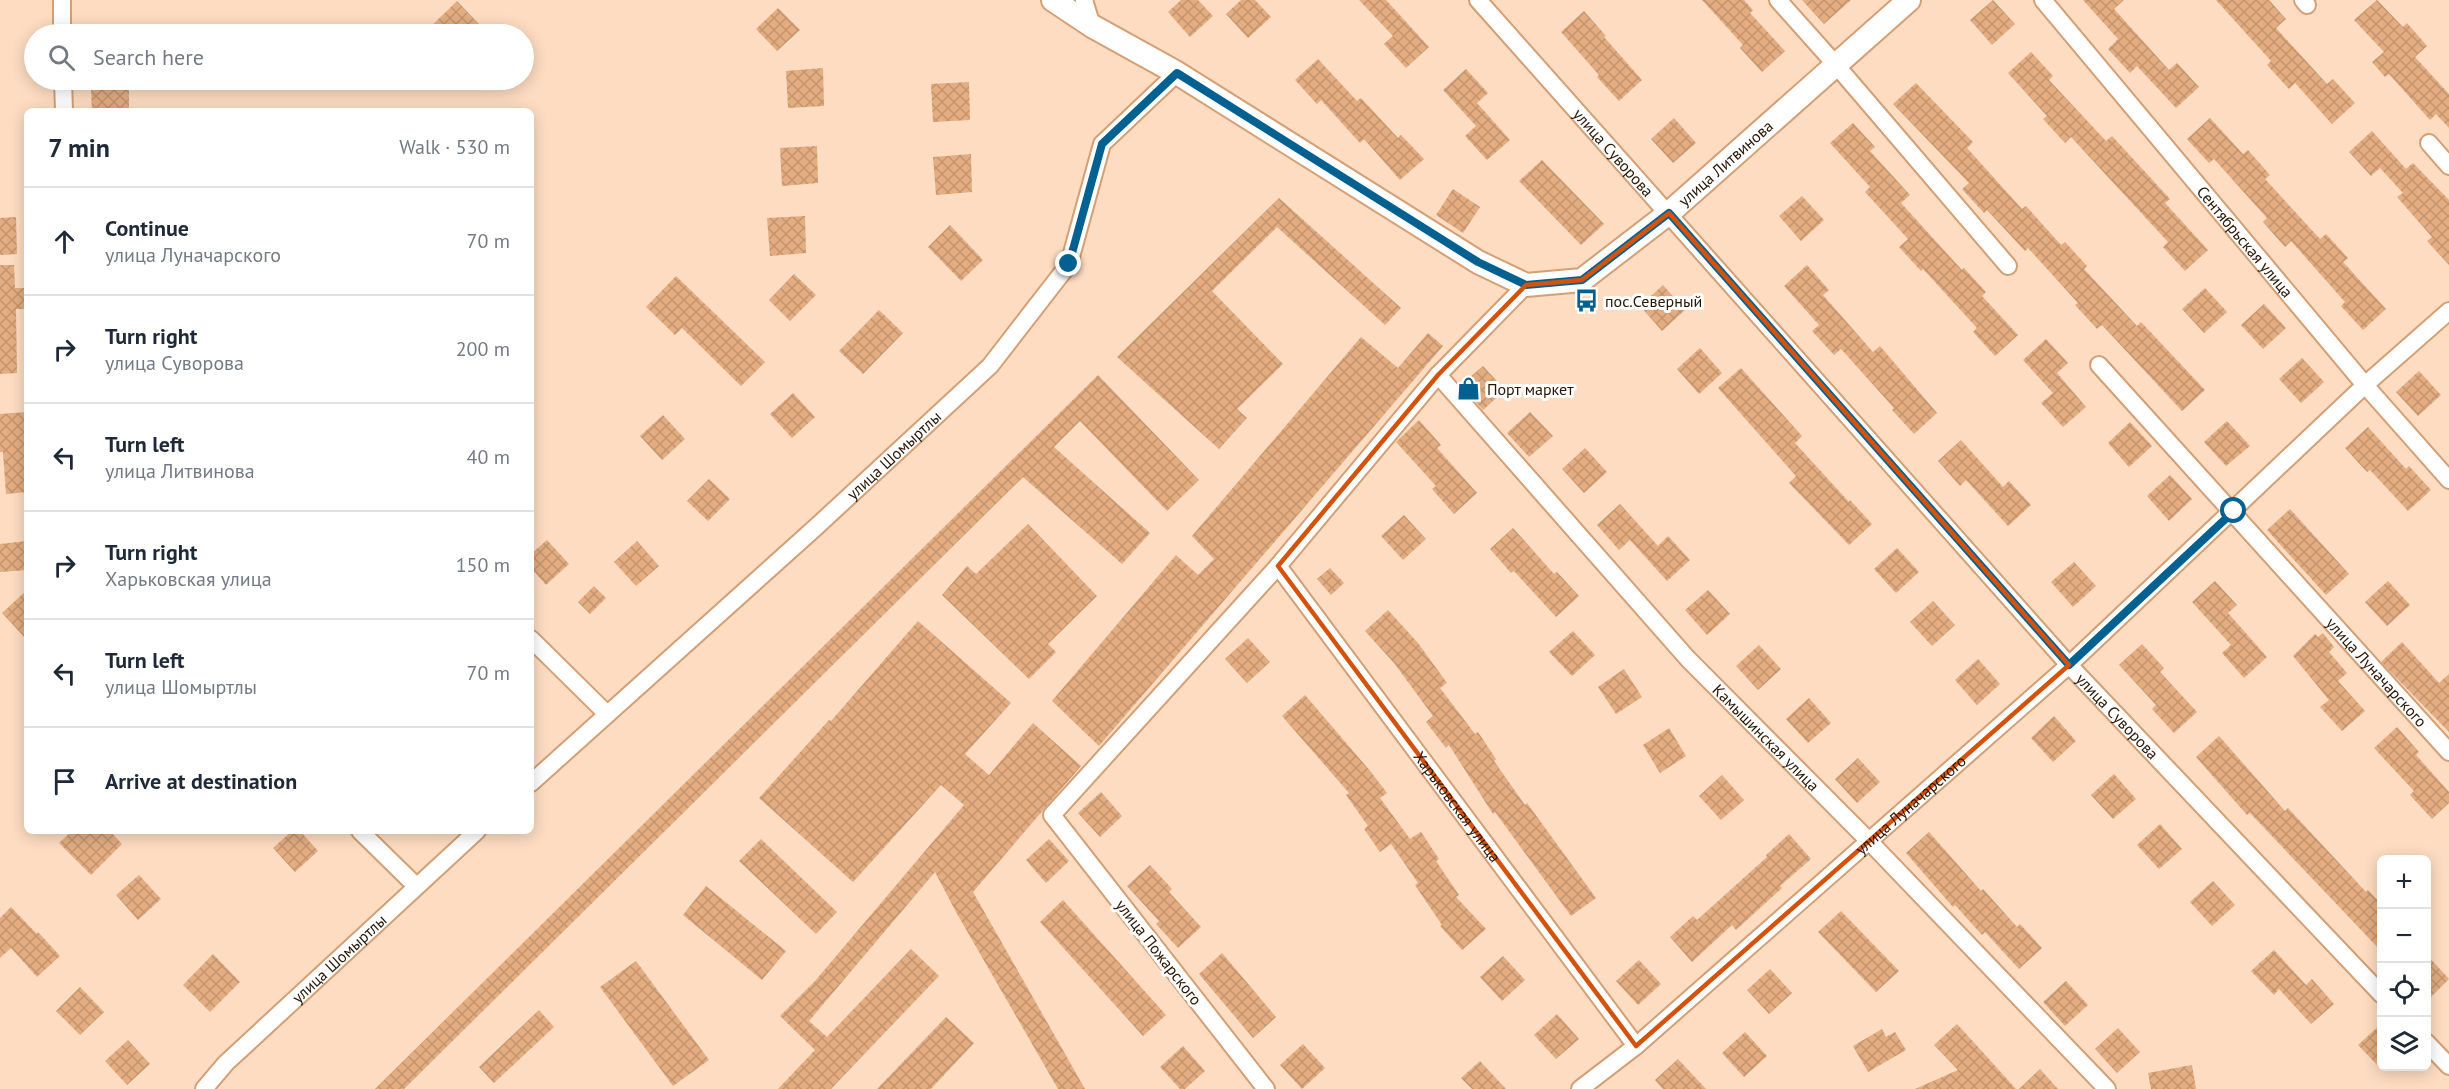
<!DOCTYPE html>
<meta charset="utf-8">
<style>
body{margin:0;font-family:"PT Sans",sans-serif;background:#f2f2f3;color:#1f2937}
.controls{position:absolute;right:18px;bottom:18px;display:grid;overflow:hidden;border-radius:9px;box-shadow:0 3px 15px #0003}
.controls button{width:54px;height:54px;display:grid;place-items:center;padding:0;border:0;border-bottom:2px solid #e0e1e3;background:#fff;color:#1f2937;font:30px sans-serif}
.stop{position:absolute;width:18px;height:18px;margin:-14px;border:4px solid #026191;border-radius:50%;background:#fff}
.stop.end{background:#026191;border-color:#fff;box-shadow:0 2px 6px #0008}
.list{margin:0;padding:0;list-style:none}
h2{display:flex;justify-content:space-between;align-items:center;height:78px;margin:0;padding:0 24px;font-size:26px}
h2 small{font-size:20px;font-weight:400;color:#747a83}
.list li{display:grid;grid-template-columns:39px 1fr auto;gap:18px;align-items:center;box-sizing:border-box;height:108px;padding:0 24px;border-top:2px solid #e0e1e3}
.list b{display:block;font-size:22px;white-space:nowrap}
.list p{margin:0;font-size:20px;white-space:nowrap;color:#747a83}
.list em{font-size:20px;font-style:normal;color:#747a83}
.icon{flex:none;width:33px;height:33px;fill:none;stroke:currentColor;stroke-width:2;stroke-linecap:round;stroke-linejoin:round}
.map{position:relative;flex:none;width:2449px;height:1089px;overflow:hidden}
.search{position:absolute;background:#fff;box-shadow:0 3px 15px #0003;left:24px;top:24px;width:510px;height:66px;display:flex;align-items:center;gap:15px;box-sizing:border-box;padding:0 21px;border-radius:33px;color:#747a83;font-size:22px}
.panel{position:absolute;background:#fff;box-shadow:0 3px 15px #0003;left:24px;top:108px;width:510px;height:726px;border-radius:9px}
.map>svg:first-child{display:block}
</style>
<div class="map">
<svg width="2449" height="1089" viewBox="0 0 2449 1089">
<defs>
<pattern id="building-cross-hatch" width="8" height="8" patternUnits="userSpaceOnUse" patternTransform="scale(1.5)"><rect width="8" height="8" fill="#e3ad81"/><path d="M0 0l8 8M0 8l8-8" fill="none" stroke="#c3946e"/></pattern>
</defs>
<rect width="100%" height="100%" fill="#fddcc1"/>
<path fill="url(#building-cross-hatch)" d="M1181,0h17l15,16 -23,21 -22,-25z
M1241,0h14l16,17 -23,21 -22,-24z
M1359,0h27l43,47 -23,21 -22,-24 9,-8z
M1702,0h42l9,10 -3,3 35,38 -23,21 -22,-24 3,-3z
M1802,0h49l-27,24z
M1993,0l22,24 -23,21 -22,-25z
M2083,0h41l-10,9 55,61 8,-7 22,24 -23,21 -39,-42 -7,7 -22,-24 10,-10z
M2216,0h53l17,19 -10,9 51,56 6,-5 22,24 -23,21 -37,-41 -6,6 -22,-24 4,-4z
M2377,0l26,27 4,-4 20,23 -12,11 34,37v34l-13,-14 -6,6 -41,-46 -4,3 -13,-15 12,-10 -30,-32z
M457,1l23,24 -10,9h-47z
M778,8l22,22 -23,21 -21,-22z
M1584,11l22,25 -2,1 38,43 -23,21 -22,-24 2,-2 -38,-43z
M2031,52l22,24 -4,4 57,61 6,-5 58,63 -5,4 43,47 -23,21 -22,-24 5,-5 -97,-105 -6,6 -22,-24 4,-3 -39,-43z
M1318,59l39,42 4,-3 37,40 3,-3 23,24 -24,21 -36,-41 -4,4 -39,-43 -4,4 -22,-24z
M823,68l1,38 -36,2 -2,-37z
M1466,69l22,24 -11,10 33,37 -23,20 -22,-24 11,-10 -33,-36z
M969,82l1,38 -37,2 -2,-38z
M1916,83l57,59 -6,6 55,61 4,-3 35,39 4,-3 22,24 -3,3 53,57 4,-4 64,68 -23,21 -80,-86 -5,4 -22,-24 3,-2 -50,-55 -3,3 -38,-41 -3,3 -22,-24 7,-6 -76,-79z
M129,86v25h-37l-1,-22z
M1674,118l22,25 -23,20 -22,-24z
M2210,118l33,36 5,-4 22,25 -5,4 55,60 6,-5 22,24 -5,4 43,47 -23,21 -22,-24 4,-4 -54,-61 -6,6 -22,-25 4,-4 -53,-59 -5,4 -22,-24z
M1853,123l22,24 -5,4 40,44 -9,8 61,67 2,-2 22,24 -4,4 36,39 -23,21 -22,-24 4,-4 -54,-59 -2,2 -22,-24 9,-8 -43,-47 5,-5 -40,-44z
M2372,131l34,38 7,-6 36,37v65l-22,-24 5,-4 -35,-40 6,-4 -23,-25 -9,8 -22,-24z
M817,146l1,37 -36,3 -2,-38z
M971,154l1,38 -36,3 -3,-38z
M1542,160l62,64 -23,21 -62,-64z
M1453,189l27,18 -17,26 -27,-18z
M1802,196l22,24 -23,21 -22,-25z
M1279,198l122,110 -16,17 -108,-98 -65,64 71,73 -46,45 10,9 -28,31 -102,-92z
M805,216l1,37 -36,3 -3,-38z
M16,217l1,37 -17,1v-37z
M950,225l33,35 -22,21 -33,-34z
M0,265h14l1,23h12v21h-11l1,64 -17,1z
M1807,265l22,25 -6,5 50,57 7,-6 57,67 -23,21 -22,-24 2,-2 -53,-59 -7,6 -22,-24 7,-6 -35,-39z
M794,274l22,21 -26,26 -21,-21z
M676,276l89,86 -24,24 -59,-58 -7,7 -29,-28z
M1663,285l22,25 -23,21 -22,-25z
M2205,288l22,24 -23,21 -22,-24z
M2264,304l22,24 -23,21 -22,-24z
M879,310l24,23 -40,41 -24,-23z
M1428,333l15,13 -344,400 -47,-45 124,-146 22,20 16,-16 -22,-23 169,-199 37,31z
M2046,339l22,24 -11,10 29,34 -23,20 -22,-24 12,-10 -30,-33z
M1700,348l22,25 -23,21 -22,-25z
M2302,358l22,24 -23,21 -22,-24z
M1483,366l22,24 -22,20 -22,-25z
M1741,368l61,68 -7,7 54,59 1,-2 22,24 -23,21 -60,-62 7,-7 -78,-88z
M2419,371l22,24 -23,21 -22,-24z
M1098,375l101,105 -32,31 -87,-90 -26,26 96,86 -28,31 -99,-87 -619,612h-29z
M793,393l22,24 -23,21 -22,-24z
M27,412v80l-21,2 -3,-42h-3v-38z
M1530,412l23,24 -24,21 -22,-24z
M663,415l22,24 -23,21 -22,-24z
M1419,420l22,25 -4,3 40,45 -23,21 -22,-25 4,-3 -40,-44z
M2227,421l23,25 -24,20 -22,-24z
M2130,422l22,24 -23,21 -21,-24z
M2368,427l38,42 3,-3 22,24 -23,21 -38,-41 -3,2 -22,-24z
M1961,440l42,47 6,-6 22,24 -23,21 -42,-46 -6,6 -22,-25z
M1585,448l22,24 -23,21 -22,-24z
M2170,475l22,24 -23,22 -22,-25z
M709,479l21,20 -22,22 -21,-20z
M1620,504l38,42 10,-10 22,24 -23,21 -37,-41 -11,10 -22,-25z
M2290,509l59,65 -23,21 -59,-65z
M1404,515l22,24 -23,21 -22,-24z
M1028,524l69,72 -49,48 8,8 -27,27 -87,-84 25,-29 9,8z
M1513,528l41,46 3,-2 22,24 -23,21 -42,-46 -3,2 -21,-24z
M547,540l22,24 -23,21 -15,-17v-14z
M27,541v29l-27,2v-28z
M637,541l22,25 -23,20 -22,-24z
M1897,548l22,24 -23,21 -22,-24z
M2074,562l22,24 -23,21 -22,-25z
M1330,568l14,15 -13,12 -14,-16z
M2215,581l22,24 -9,8 39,44 -23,21 -22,-25 9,-8 -39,-43z
M2388,581l22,24 -23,21 -22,-24z
M594,586l12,12 -16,16 -12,-12z
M27,590v50l-25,-27z
M1708,590l22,24 -23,21 -22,-25z
M1933,601l22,24 -23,21 -22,-24z
M1388,610l30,33 29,40 -7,5 35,46 3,-2 18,27 -2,2 31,44 2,-2 69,95 -25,18 -76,-104 -2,2 -44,-69 -3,3 -20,-26 7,-6 -39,-53 -29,-32z
M918,621l93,82 -46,51 24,21 44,-52 48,43 -108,126 112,197h-27l-102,-177 -21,-40 -126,149 18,16 84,-88 28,27 -108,113h-53l37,-39 -35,-34 35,-35 149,-176 -23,-20 -88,97 -94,-84 70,-78 2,1z
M1573,631l22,24 -23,21 -23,-24z
M2323,633l11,14 -5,5 18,21 -9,8 27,30 -23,20 -22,-24 9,-7 -36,-44 22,-22 3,3z
M1248,638l22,24 -23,21 -22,-24z
M2402,642l37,41 10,-9v58l-68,-70z
M2142,644l22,24 -4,4 37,40 -23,21 -22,-24 4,-4 -37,-40z
M1759,645l22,24 -23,21 -22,-24z
M1978,659l22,25 -23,21 -22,-25z
M1624,669l18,28 -26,17 -18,-27z
M1305,695l66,77 16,21 -7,5 30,41 11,-7 18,27 -3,2 23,34 -3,2 30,32 -24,21 -22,-24 2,-1 -27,-40 3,-2 -27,-39 -11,8 -16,-23 4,-3 -22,-31 3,-2 -67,-77z
M1809,698l22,25 -23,20 -22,-24z
M2054,716l22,25 -23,21 -22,-24z
M2397,727l22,25 -3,3 33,37v11l-17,16 -22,-24 4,-4 -40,-43z
M1669,728l17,28 -26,17 -17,-28z
M2219,736l66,75 3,-3 78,84 2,-2 14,15v47l-132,-139 -3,2 -51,-58z
M1858,758l22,24 -23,21 -22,-24z
M2114,774l22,25 -23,20 -22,-24z
M1722,775l22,25 -23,20 -22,-24z
M1101,792l21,24 -22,21 -22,-24z
M2160,824l22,25 -23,20 -22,-24z
M72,831h38l12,13 -31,31 -32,-32z
M292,831h8l18,20 -23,21 -22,-24z
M1929,832l52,59 2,-2 34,38 3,-3 22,24 -23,21 -34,-37 -3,3 -27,-30 -2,2 -47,-54z
M1789,834l22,25 -31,27 2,2 -46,42 -4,-5 -40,37 -22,-25 23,-21 4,4 70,-63 -1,-2z
M761,839l76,73 -21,22 -77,-73z
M1049,839l20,22 -23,22 -20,-23z
M1150,865l22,24 -3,3 32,35 -23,21 -22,-24 3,-3 -32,-35z
M139,875l22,24 -23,21 -22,-25z
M2213,881l22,24 -23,21 -22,-24z
M706,886l80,65 -24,29 -79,-65z
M1063,900l103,115 -23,21 -103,-114z
M11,907l26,27 1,-2 22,24 -23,21 -26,-29 -11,10v-40z
M1841,911l58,60 -23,21 -58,-60z
M2274,950l32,35 6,-6 22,25 -23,20 -32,-35 -5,6 -23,-24z
M1222,953l54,64 -23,21 -54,-64z
M213,954l27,28 -30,30 -27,-27z
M2427,955l22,24 -22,22z
M1503,956l22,24 -23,21 -22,-24z
M1639,960l22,24 -23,21 -22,-24z
M636,961l73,99 -36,26 -73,-99z
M1770,969l22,24 -23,21 -22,-24z
M2066,981l22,24 -23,21 -22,-24z
M80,987l24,25 -24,23 -24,-24z
M539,1010l15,17 -60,56 -15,-16z
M1557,1014l22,25 -23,20 -22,-24z
M946,1017l28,26 -43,46h-54z
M2382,1023v47l-24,-25z
M1957,1024l22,24 37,41h-101l43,-19 -24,-25z
M2118,1028l22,24 -23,21 -22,-24z
M1882,1029l4,8 9,-5 11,18 -38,22 -15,-26z
M1745,1032l22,24 -23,21 -22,-24z
M128,1040l22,24 -23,21 -22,-24z
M1303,1044l22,24 -23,21 -22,-24z
M1183,1046l22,25 -20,18h-5l-20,-22z
M1678,1059l28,30h-43l-8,-9z
M1480,1061l26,28h-34l-11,-11z
M2192,1065l4,24h-45l-3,-16z
M2040,1069l18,20h-39z"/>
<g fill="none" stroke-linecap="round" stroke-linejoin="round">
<defs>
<g id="street">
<path d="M62,0v34"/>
<path d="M1084,0l8,26"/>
<path id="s1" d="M1478,0l591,665 313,330"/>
<path d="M1778,0l58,65 172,201"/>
<path id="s2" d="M2043,0l322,385 84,95"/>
<path d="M2303,0l4,5"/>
<path d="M63,80l1,31"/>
<path d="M2429,143l20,23"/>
<path id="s3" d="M2099,365l350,387"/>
<path id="s4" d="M1438,375l250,284 180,181 239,249"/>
<path id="s5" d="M1278,566l358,480"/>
<path d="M531,639l76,75"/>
<path id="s6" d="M531,783l285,-256 174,-161 79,-102 33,-120 75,-71"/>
<path d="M360,831l56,55"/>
<path d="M2426,1042l23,24"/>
<path id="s7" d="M204,1089l22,-26 251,-232"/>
<path d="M1266,1089l-214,-274 226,-249 160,-191 88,-90"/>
<path id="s8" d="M1580,1089l56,-43 433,-381 296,-280 84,-74"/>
</g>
<g id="secondary">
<path id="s9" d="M1053,0l39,26 85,47 301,189 48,23 56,-5 87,-67 240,-213"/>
</g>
</defs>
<use href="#street" stroke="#d49f74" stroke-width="20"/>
<use href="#secondary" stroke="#d49f74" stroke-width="26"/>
<use href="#street" stroke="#fff" stroke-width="16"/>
<use href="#secondary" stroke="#fff" stroke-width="22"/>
</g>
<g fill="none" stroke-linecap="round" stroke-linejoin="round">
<path stroke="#026191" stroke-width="8" d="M1069,264l33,-120 75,-71 301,189 48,23 56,-5 87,-67 400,452 165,-154"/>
</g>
<path fill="none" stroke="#d5520b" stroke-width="4.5" stroke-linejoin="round" d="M1669,213l400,452 -433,381 -358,-480 160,-191 88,-90 56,-5z"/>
<defs>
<symbol id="bus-bare" viewBox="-9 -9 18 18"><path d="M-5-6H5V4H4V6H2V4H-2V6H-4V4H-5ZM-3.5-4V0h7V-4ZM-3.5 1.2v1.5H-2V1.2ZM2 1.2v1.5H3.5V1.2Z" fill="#026191" stroke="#fff" stroke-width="2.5" paint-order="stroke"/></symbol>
<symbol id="shop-bare" viewBox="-9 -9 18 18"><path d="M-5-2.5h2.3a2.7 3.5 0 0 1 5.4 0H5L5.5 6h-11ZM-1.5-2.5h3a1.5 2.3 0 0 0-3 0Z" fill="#026191" stroke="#fff" stroke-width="2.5" paint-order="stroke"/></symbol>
</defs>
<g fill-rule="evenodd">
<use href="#bus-bare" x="1570" y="284" width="33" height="33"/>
<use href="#shop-bare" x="1452" y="372" width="33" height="33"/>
</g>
<g text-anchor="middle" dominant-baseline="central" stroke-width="6" stroke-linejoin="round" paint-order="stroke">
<g font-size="16" fill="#281504" stroke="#fff">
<text stroke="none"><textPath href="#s1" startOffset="204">улица Суворова</textPath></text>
<text stroke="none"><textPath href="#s9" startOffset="794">улица Литвинова</textPath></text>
<text stroke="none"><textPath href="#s2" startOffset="315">Сентябрьская улица</textPath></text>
<text stroke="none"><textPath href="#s6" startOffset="489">улица Шомыртлы</textPath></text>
<text stroke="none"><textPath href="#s3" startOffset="414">улица Луначарского</textPath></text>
<text stroke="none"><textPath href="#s1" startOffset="960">улица Суворова</textPath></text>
<text stroke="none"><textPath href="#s4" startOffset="489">Камышинская улица</textPath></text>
<text stroke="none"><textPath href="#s8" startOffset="436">улица Луначарского</textPath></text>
<text stroke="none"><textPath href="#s5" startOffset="300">Харьковская улица</textPath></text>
<text transform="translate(1159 952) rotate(52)">улица Пожарского</text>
<text stroke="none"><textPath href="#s7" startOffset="188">улица Шомыртлы</textPath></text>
</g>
<g font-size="16" fill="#281504" stroke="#fff" text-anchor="start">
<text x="1605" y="301">пос.Северный</text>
<text x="1487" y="389">Порт маркет</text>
</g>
</g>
</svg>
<div class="controls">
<button>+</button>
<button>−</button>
<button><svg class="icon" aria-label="locate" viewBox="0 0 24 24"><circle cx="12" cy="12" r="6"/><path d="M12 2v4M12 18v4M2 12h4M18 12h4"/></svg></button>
<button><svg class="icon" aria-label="layers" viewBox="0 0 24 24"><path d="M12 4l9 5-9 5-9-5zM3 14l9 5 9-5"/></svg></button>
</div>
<div class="stop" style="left:2234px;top:511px"></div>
<div class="stop end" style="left:1069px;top:264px"></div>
<div class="search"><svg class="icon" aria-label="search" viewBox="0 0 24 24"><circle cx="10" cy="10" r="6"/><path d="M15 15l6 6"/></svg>Search here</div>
<section class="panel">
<h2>7 min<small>Walk · 530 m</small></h2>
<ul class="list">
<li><svg class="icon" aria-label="ahead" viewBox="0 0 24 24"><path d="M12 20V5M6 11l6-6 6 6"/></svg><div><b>Continue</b><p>улица Луначарского</p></div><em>70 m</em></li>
<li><svg class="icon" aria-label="right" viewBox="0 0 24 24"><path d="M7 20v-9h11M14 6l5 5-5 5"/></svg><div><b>Turn right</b><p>улица Суворова</p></div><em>200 m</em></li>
<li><svg class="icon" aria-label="left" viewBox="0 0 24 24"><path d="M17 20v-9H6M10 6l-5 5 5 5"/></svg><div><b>Turn left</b><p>улица Литвинова</p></div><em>40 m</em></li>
<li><svg class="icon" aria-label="right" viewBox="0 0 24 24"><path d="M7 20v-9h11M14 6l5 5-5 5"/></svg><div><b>Turn right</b><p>Харьковская улица</p></div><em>150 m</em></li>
<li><svg class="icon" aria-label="left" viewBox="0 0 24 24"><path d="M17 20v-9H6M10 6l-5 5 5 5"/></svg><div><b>Turn left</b><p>улица Шомыртлы</p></div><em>70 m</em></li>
<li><svg class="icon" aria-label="arrive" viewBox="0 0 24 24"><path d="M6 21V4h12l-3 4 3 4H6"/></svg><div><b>Arrive at destination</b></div></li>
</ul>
</section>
</div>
